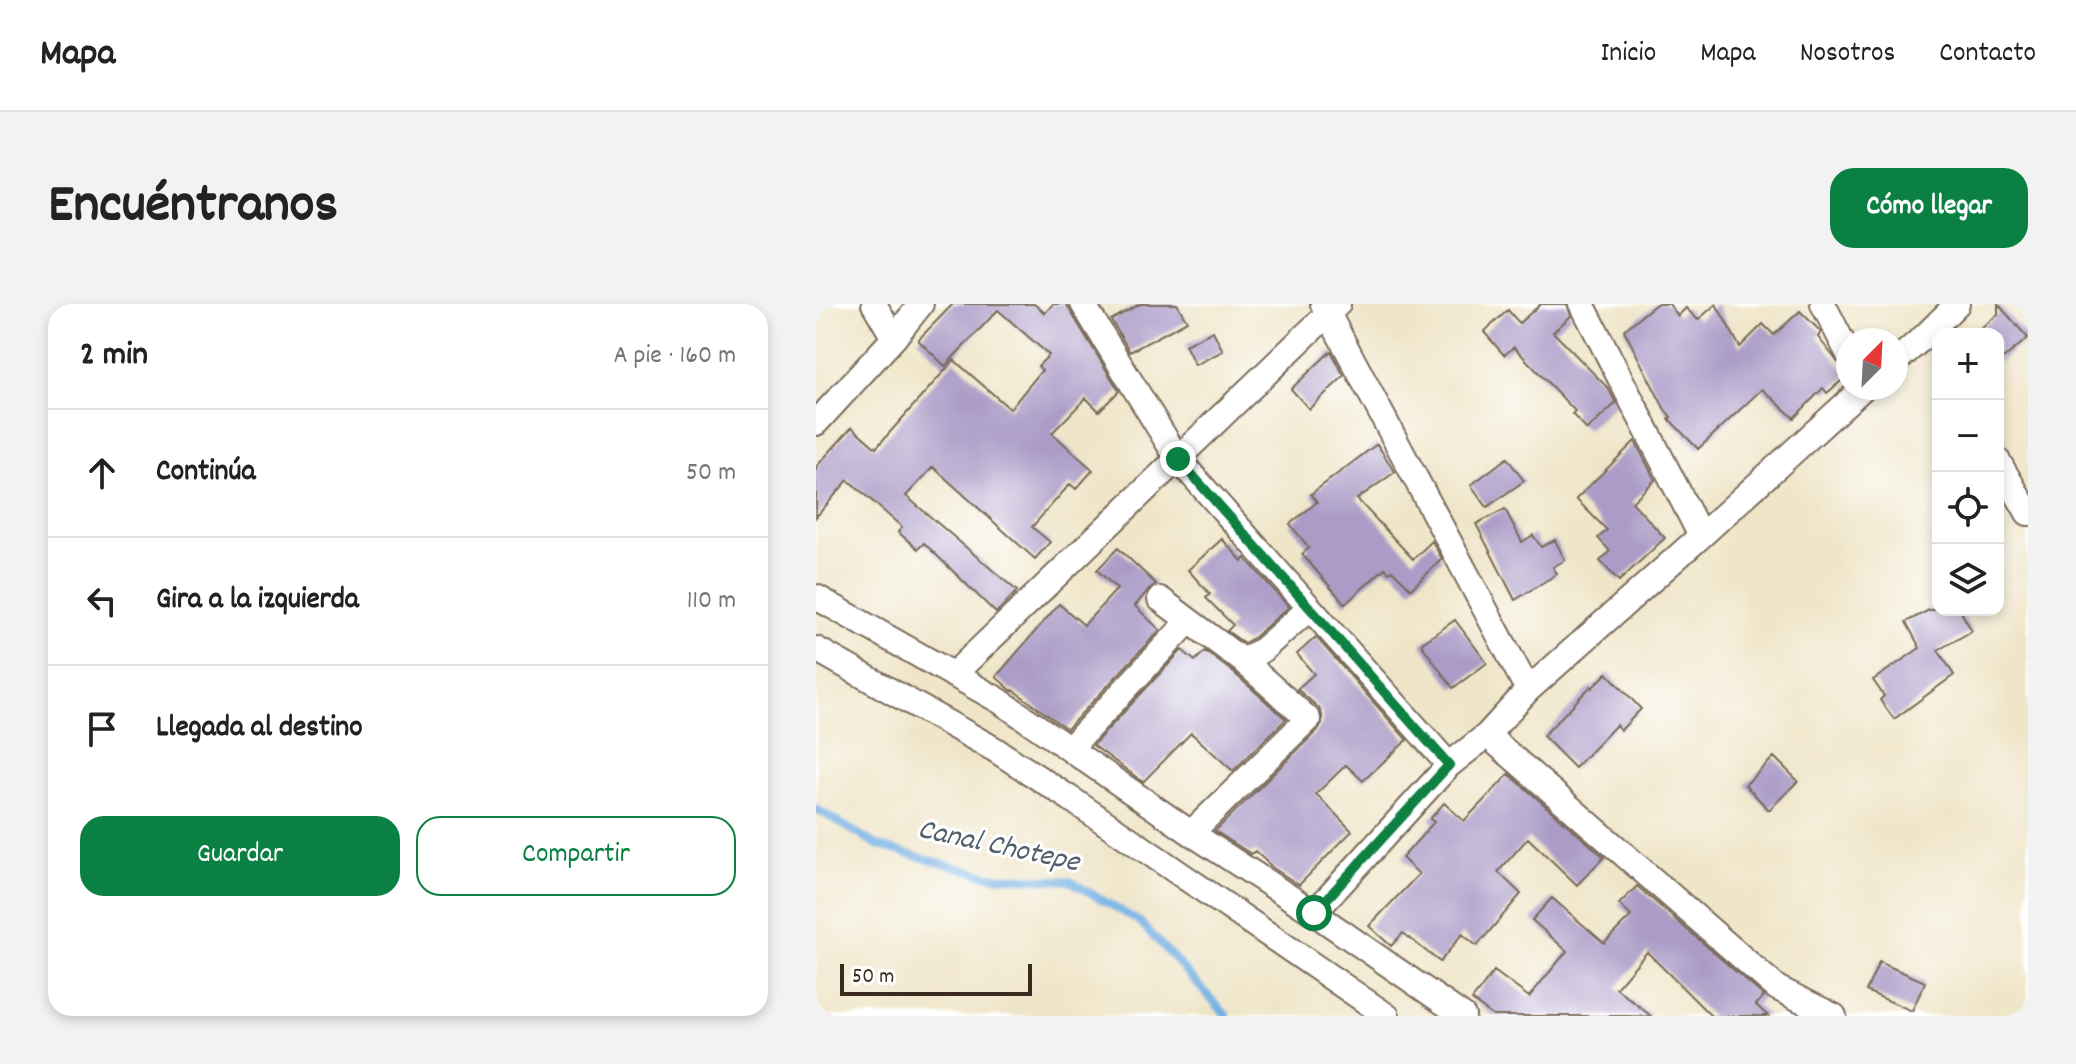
<!DOCTYPE html>
<html lang="es">
<meta charset="utf-8">
<style>
body{margin:0;font-family:Dekko,sans-serif;background:#f2f2f2;color:#222}
.controls{position:absolute;right:24px;top:24px;display:grid;overflow:hidden;border-radius:16px;box-shadow:0 4px 12px #0003}
.controls button{width:72px;height:72px;display:grid;place-items:center;padding:0;border:0;border-bottom:2px solid #e0e0e0;background:#fff;color:#222;font:40px sans-serif}
.compass{position:absolute;left:1020px;top:24px;width:72px;height:72px;border-radius:50%;background:#fff;box-shadow:0 4px 12px #0003;rotate:24deg}
.scale{position:absolute;left:24px;bottom:20px;width:192px;box-sizing:border-box;padding-left:8px;border:4px solid #3b2a1e;border-top:0;font-size:22px;line-height:28px;white-space:nowrap;color:#3b2a1e;-webkit-text-stroke:6px #fff;paint-order:stroke}
.stop{position:absolute;width:24px;height:24px;margin:-18px;border:6px solid #0b8043;border-radius:50%;background:#fff}
.stop.end{background:#0b8043;border-color:#fff;box-shadow:0 2px 8px #0008}
.list{margin:0;padding:0;list-style:none}
h2{display:flex;justify-content:space-between;align-items:center;height:104px;margin:0;padding:0 32px;font-size:34px}
h2 small{font-size:26px;font-weight:400;color:#767676}
.list li{display:grid;grid-template-columns:52px 1fr auto;gap:24px;align-items:center;box-sizing:border-box;height:128px;padding:0 32px;border-top:2px solid #e0e0e0}
.list b{display:block;font-size:30px;white-space:nowrap}
.list em{font-size:26px;font-style:normal;color:#767676}
.actions{display:flex;gap:16px;padding:24px 32px}
.actions a{flex:1;padding:18px 0;border:2px solid #0b8043;border-radius:24px;text-align:center;font-size:28px;color:#0b8043}
.actions .main{background:#0b8043;color:#fff}
.icon{flex:none;width:44px;height:44px;fill:none;stroke:currentColor;stroke-width:2;stroke-linecap:round;stroke-linejoin:round}
.map{position:relative;flex:none;width:1212px;height:712px;overflow:hidden;border-radius:24px}
header{display:flex;align-items:center;gap:48px;box-sizing:border-box;height:112px;padding:0 40px;background:#fff;border-bottom:2px solid #e0e0e0}
header strong{font-size:38px}
nav{display:flex;gap:44px;margin-inline-start:auto;font-size:28px}
.intro{display:flex;align-items:center;justify-content:space-between;box-sizing:border-box;height:192px;padding:0 48px}
h1{margin:0;font-size:56px}
.button{padding:20px 36px;border-radius:24px;background:#0b8043;color:#fff;font-size:28px;font-weight:700}
main{display:flex;gap:48px;padding:0 48px}
aside{flex:1;background:#fff;border-radius:24px;box-shadow:0 4px 12px #0003}
.map>svg:first-child{display:block}
</style>
<header>
<strong>Mapa</strong>
<nav><a>Inicio</a><a>Mapa</a><a>Nosotros</a><a>Contacto</a></nav>
</header>
<div class="intro"><h1>Encuéntranos</h1><a class="button">Cómo llegar</a></div>
<main>
<aside>
<h2>2 min<small>A pie · 160 m</small></h2>
<ul class="list">
<li><svg class="icon" aria-label="ahead" viewBox="0 0 24 24"><path d="M12 20V5M6 11l6-6 6 6"/></svg><div><b>Continúa</b></div><em>50 m</em></li>
<li><svg class="icon" aria-label="left" viewBox="0 0 24 24"><path d="M17 20v-9H6M10 6l-5 5 5 5"/></svg><div><b>Gira a la izquierda</b></div><em>110 m</em></li>
<li><svg class="icon" aria-label="arrive" viewBox="0 0 24 24"><path d="M6 21V4h12l-3 4 3 4H6"/></svg><div><b>Llegada al destino</b></div></li>
</ul>
<div class="actions"><a class="main">Guardar</a><a>Compartir</a></div>
</aside>
<div class="map">
<svg width="1212" height="712" viewBox="0 0 1212 712">
<rect width="100%" height="100%" fill="#fff"/>
<filter id="ink" filterUnits="userSpaceOnUse"><feTurbulence type="fractalNoise" baseFrequency=".0125" numOctaves="2"/><feDisplacementMap in="SourceGraphic" scale="16" xChannelSelector="R" yChannelSelector="G"/><feConvolveMatrix kernelMatrix="1 2 1 2 8 2 1 2 1" color-interpolation-filters="sRGB"/></filter>
<filter id="wash" filterUnits="userSpaceOnUse"><feTurbulence type="fractalNoise" baseFrequency=".006" numOctaves="4" result="noise"/><feDisplacementMap in="SourceGraphic" scale="32" xChannelSelector="R" yChannelSelector="G"/><feGaussianBlur stdDeviation="1.8" result="paint"/><feColorMatrix in="noise" values="0 0 0 0 0 0 0 0 0 0 0 0 0 0 0 0 0 1.4 0 .05"/><feComposite in="paint" operator="in"/></filter>
<g filter="url(#wash)">
<rect width="100%" height="100%" fill="#efe5c8"/>
<g fill="none" stroke-linecap="round" stroke-linejoin="round">
<path stroke="#70aee2" stroke-width="8" d="M0,505l63,37 110,30 81,5 70,41 87,94"/>
</g>
<g id="blocks">
<path fill="#ab9cc7" d="M137,0h81l11,9 8,-9h13l53,87 -20,20 -13,-13 -34,35 41,37 -17,19 -6,-5 -38,43 18,15 -15,17 -102,-92 -27,29 111,95 -21,22 -72,-70 -6,6 -20,-17 4,-5 -54,-47 -32,37v-50l36,-40 24,21 78,-88 56,49 32,-39 -4,-4 11,-11 -51,-45 -53,56 -27,-26z
M324,0h37l10,17 -57,31 -19,-32z
M725,0h26l4,12 -18,16 55,56 8,15 -29,27 -15,-16 3,-3 -61,-64 -10,8 -20,-23 24,-22 11,13z
M840,0h13l9,12 8,-8 12,12 18,-16 24,43 23,-23 11,11 26,-24 21,21 -3,5 30,38 -21,18 -4,-5 -29,30 -32,-29 -64,60 -29,-30 2,-2 -6,-7 -41,-80z
M1182,0l30,34 -30,25v-29h-23l23,-20z
M397,27l10,20 -28,14 -10,-20z
M515,47l13,25 -35,33 -18,-20z
M819,137l20,39 -23,22 33,36 -46,43 -19,-20 10,-10 -12,-13 9,-8 -31,-31z
M561,140l18,28 -38,27 56,60 19,-18 10,18 -31,30 -19,-19 -3,2 -4,-4 -40,36 -43,-50 7,-6 -19,-24 27,-22 -6,-8z
M691,154l17,23 -37,26 -16,-22z
M689,205l17,33 11,-7 8,12 14,-7 10,20 -12,7 4,7 -42,26 -39,-76z
M406,235l20,22 3,-3 44,49 -36,31 -9,5 -17,-12 6,-6 -27,-27 4,-4 -22,-24z
M302,244l38,36 -7,5 -14,17 25,24 -93,99 -54,-39 -1,1 -16,-14 63,-73 25,21 33,-36 -20,-19z
M1113,306h31l12,21 -34,19 16,25 -60,44 -14,-19 4,-4 -11,-16 47,-32 -14,-26z
M639,316l32,43 -34,25 -32,-44z
M500,333l91,103 -44,41 -17,-16 -30,29 36,37 -53,54 -26,-17 -18,-17 -4,3 -36,-23 103,-101 4,-7v-8l-3,-7 -22,-19 17,-15 -17,-20z
M366,346l13,11 10,-10 29,22 52,46 -53,52 -42,-38 -48,49 -50,-37z
M791,369l34,36 -20,21 -5,-5 -41,43 -32,-32 48,-50 1,2z
M958,453l24,24 -29,29 -24,-25z
M693,470l95,83 -27,28 -49,-47 -30,34 23,22 -44,52 -15,-12 -22,28 -37,-29 -12,13 -22,-20 50,-52 -17,-16 32,-36 -4,-3 14,-16 20,18z
M821,582l127,110 -8,9 12,11h-57l-64,-64 -31,36 35,28h-158l-21,-16 22,-29 35,26 38,-46 -35,-31 20,-22 52,45 27,-27 -12,-12z
M1063,658l46,20 -13,29 -46,-20z"/>
</g>
</g>
<g filter="url(#ink)">
<use href="#blocks" fill-opacity="0" stroke="#7a6b5a" stroke-width="2"/>
<g fill="none" stroke-linecap="round" stroke-linejoin="round">
<defs>
<path id="street" d="M58,0l20,34
M267,0l95,155 271,306
M507,0l205,386
M766,0l119,232
M1007,0l25,49
M1080,57l30,-26 31,-31
M0,119l78,-85 27,-34
M1182,157l30,52
M0,293l184,104 191,132 123,80 149,103
M344,295l83,62 19,-11 48,-42
M0,345l178,100 77,50 316,217
M137,371l385,-371
M671,431l290,253 57,28
M254,444l119,-127
M375,529l117,-114 -65,-58
M498,609l135,-148 38,-30 41,-45 173,-154 162,-148"/>
</defs>
<use href="#street" stroke="#7a6b5a" stroke-width="28"/>
<use href="#street" stroke="#fff" stroke-width="24"/>
</g>
</g>
<g fill="none" stroke-linecap="round" stroke-linejoin="round" filter="url(#ink)">
<path stroke="#0b8043" stroke-width="10" d="M362,155l271,306 -135,148"/>
</g>
<g text-anchor="middle" dominant-baseline="central" stroke-width="6" stroke-linejoin="round" paint-order="stroke">
<g font-size="30" font-style="italic" fill="#505f6c" stroke="#fff">
<text transform="translate(182 544) rotate(12)">Canal Chotepe</text>
</g>
</g>
</svg>
<div class="controls">
<button>+</button>
<button>−</button>
<button><svg class="icon" aria-label="locate" viewBox="0 0 24 24"><circle cx="12" cy="12" r="6"/><path d="M12 2v4M12 18v4M2 12h4M18 12h4"/></svg></button>
<button><svg class="icon" aria-label="layers" viewBox="0 0 24 24"><path d="M12 4l9 5-9 5-9-5zM3 14l9 5 9-5"/></svg></button>
</div>
<svg class="compass" viewBox="-18 -18 36 36"><path d="M0-13l5 13h-10z" fill="#e53935"/><path d="M0 13l5-13h-10z" fill="#767676"/></svg>
<div class="scale">50 m</div>
<div class="stop" style="left:498px;top:609px"></div>
<div class="stop end" style="left:362px;top:155px"></div>
</div>
</main>
